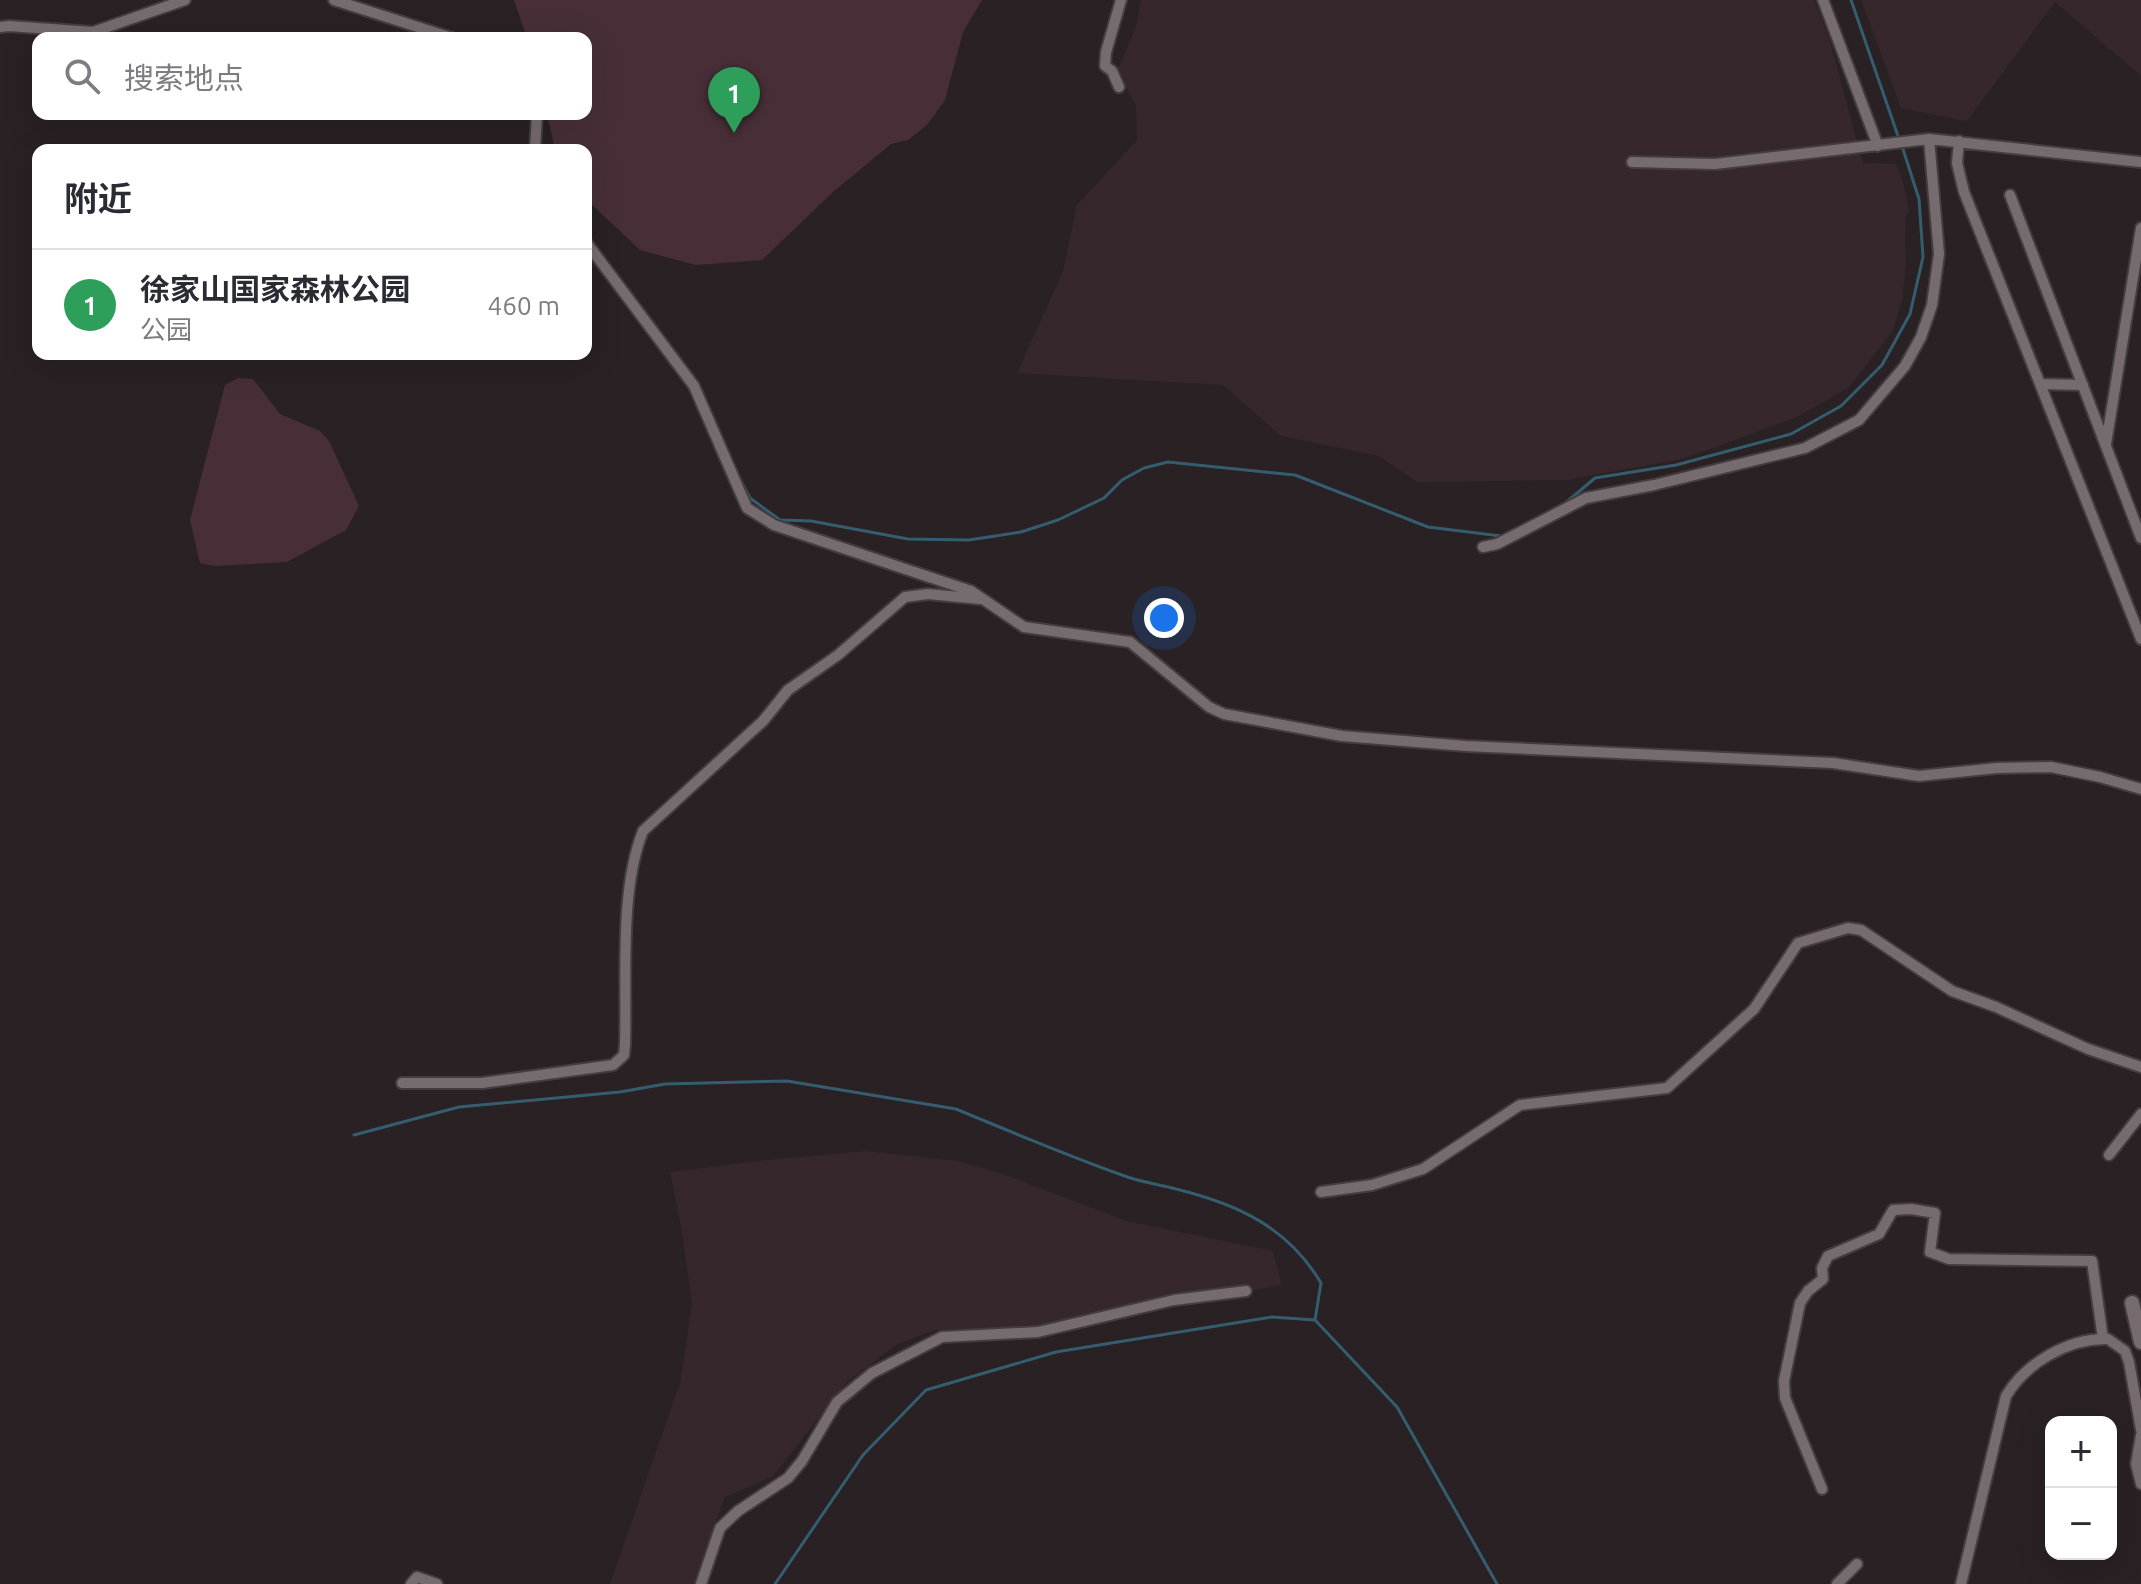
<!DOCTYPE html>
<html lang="zh">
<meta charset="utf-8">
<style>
body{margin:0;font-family:Ubuntu,"Noto Sans SC",sans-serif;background:#f2f2f3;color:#2b2b33}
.controls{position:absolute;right:24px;bottom:24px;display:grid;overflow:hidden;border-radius:16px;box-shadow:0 8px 32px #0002}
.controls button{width:72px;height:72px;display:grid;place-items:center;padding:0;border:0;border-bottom:2px solid #e1e1e2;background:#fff;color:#2b2b33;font:40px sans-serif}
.you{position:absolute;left:1164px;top:618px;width:28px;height:28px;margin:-20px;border:6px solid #fff;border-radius:50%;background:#1a73e8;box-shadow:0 0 0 12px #1a73e833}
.badge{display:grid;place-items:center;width:52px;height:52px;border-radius:50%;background:#27728e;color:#fff;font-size:26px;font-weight:700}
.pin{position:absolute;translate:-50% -66px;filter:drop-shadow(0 2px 4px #0008)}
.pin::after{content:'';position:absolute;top:42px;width:28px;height:24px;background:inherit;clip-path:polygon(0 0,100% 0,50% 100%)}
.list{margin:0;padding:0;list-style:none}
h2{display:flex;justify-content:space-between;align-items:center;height:104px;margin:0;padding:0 32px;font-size:34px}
h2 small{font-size:26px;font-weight:400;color:#7c7c81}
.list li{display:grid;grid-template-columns:52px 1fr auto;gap:24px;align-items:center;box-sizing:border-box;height:112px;padding:0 32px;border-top:2px solid #e1e1e2}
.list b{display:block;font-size:30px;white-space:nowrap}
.list p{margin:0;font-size:26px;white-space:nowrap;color:#7c7c81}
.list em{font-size:26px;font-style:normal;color:#7c7c81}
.icon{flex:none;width:44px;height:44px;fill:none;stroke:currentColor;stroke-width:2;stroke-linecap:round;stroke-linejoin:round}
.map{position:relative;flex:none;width:2141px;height:1584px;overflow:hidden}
.search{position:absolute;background:#fff;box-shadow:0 8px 32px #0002;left:32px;top:32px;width:560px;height:88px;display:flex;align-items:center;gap:20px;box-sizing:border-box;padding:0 28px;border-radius:16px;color:#7c7c81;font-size:30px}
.panel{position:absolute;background:#fff;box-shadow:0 8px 32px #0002;left:32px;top:144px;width:560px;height:216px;border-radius:16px}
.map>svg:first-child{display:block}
</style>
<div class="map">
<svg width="2141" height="1584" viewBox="0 0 2141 1584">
<rect width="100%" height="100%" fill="#292123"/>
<path fill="#36272c" d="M1141,0h673l15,38 34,125 33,1 7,17 6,30 -4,7 1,45 -4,37 -9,31 -45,57 -53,30 -112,41 -117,21 -149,2 -38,-26 -98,-20 -58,-51 -206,-12 46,-102 14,-66 60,-65 -1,-34 -19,-35 19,-44z
M1861,0h280v76l-86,-74 -88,119 -66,-13z
M866,1151l92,10 42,12 127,48 146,30 9,34 -238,42 -109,3 -39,15 -48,36 -75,95 -48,21 -32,87h-83l71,-204 11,-78 -10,-70 -12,-60 96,-12z"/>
<path fill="#482f37" d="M514,0h468l-19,32 -18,68 -18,25 -19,15 -17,4 -58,48 -71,68 -66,5 -56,-15 -54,-51v-49h-31l-8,-36h39v-76h-59z
M238,378l15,1 27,35 40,17 9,10 30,65 -13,24 -59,32 -72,4 -15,-3 -10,-43 35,-135z"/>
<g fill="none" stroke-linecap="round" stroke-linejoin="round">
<path stroke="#345e70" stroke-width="3" d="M1851,0l48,139
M702,391l6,15
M740,479l10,19 30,22 31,1 97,18 61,1 52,-8 37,-12 46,-22 18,-18 22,-12 24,-6 127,13 133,52 73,9 30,-15
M1563,505l32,-27 81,-13 115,-31 50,-28 41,-41 28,-51 13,-57 -4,-58 -17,-53
M354,1135l105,-28 161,-15 45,-8 122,-3 169,28c55,23 110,46 166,66 17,7 36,9 54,14 61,15 112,38 145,94l-6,37
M775,1584l88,-129 63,-65 130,-38 216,-35 43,3 82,87 100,177"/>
<defs>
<path id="street" d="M334,0l118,38
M1823,0l55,146
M0,27l9,-1 84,6 92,-32
M1119,87l-7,-16 -7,-5 1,-14 15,-52
M1959,141l-2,22 7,29 177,447
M535,150l2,-36
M1632,162l83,2 214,-25 212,23
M2010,195l131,343
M586,242l108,144 53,122 27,17 197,66 53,36 106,15 79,65 15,7 118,22 124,10 367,17 86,13 78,-8 54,-1 49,10 41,12
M2040,384l43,1
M2106,444l35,-216
M1483,547l14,-3 89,-46 68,-13 151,-37 54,-28 46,-54 16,-29 11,-32 7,-51 -10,-115
M402,1083h80l131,-18 11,-10 1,-11c2,-65 -6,-153 18,-213l120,-110 25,-31 50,-35 67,-58 23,-3 52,5
M2109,1155l32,-41
M1321,1192l51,-7 51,-16 97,-64 147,-17 87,-79 44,-66 50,-15 13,2 91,61 44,16 92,42 53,18
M2141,1435l-5,29 5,20
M1822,1489l-37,-91 -1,-17 16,-78 8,-12 15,-12 -1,-11 6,-12 51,-22 14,-24 18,-1 24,4 -5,39 19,7 143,2 11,78
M411,1584l6,-7 20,7
M701,1584l19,-56 18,-17 50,-33 14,-17 35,-59 35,-29 70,-36 96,-5 136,-32 72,-9
M1837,1584l20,-20
M1961,1584l45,-188c20,-33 62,-58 102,-57l17,12 4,11 12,68"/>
<path id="secondary" d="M2132,1303l9,39"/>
</defs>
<use href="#street" stroke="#443d3f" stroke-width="14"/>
<use href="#secondary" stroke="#443d3f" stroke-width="18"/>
<use href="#street" stroke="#766c6f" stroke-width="10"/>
<use href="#secondary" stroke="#766c6f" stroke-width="14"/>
</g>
</svg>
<div class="controls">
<button>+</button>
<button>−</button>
</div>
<div class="you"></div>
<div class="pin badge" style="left:734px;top:133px;background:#2e9e5b">1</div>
<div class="search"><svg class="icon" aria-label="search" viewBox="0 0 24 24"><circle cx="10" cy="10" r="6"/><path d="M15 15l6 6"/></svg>搜索地点</div>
<section class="panel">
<h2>附近<small></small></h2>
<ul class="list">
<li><span class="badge" style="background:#2e9e5b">1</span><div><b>徐家山国家森林公园</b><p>公园</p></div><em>460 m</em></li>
</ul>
</section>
</div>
